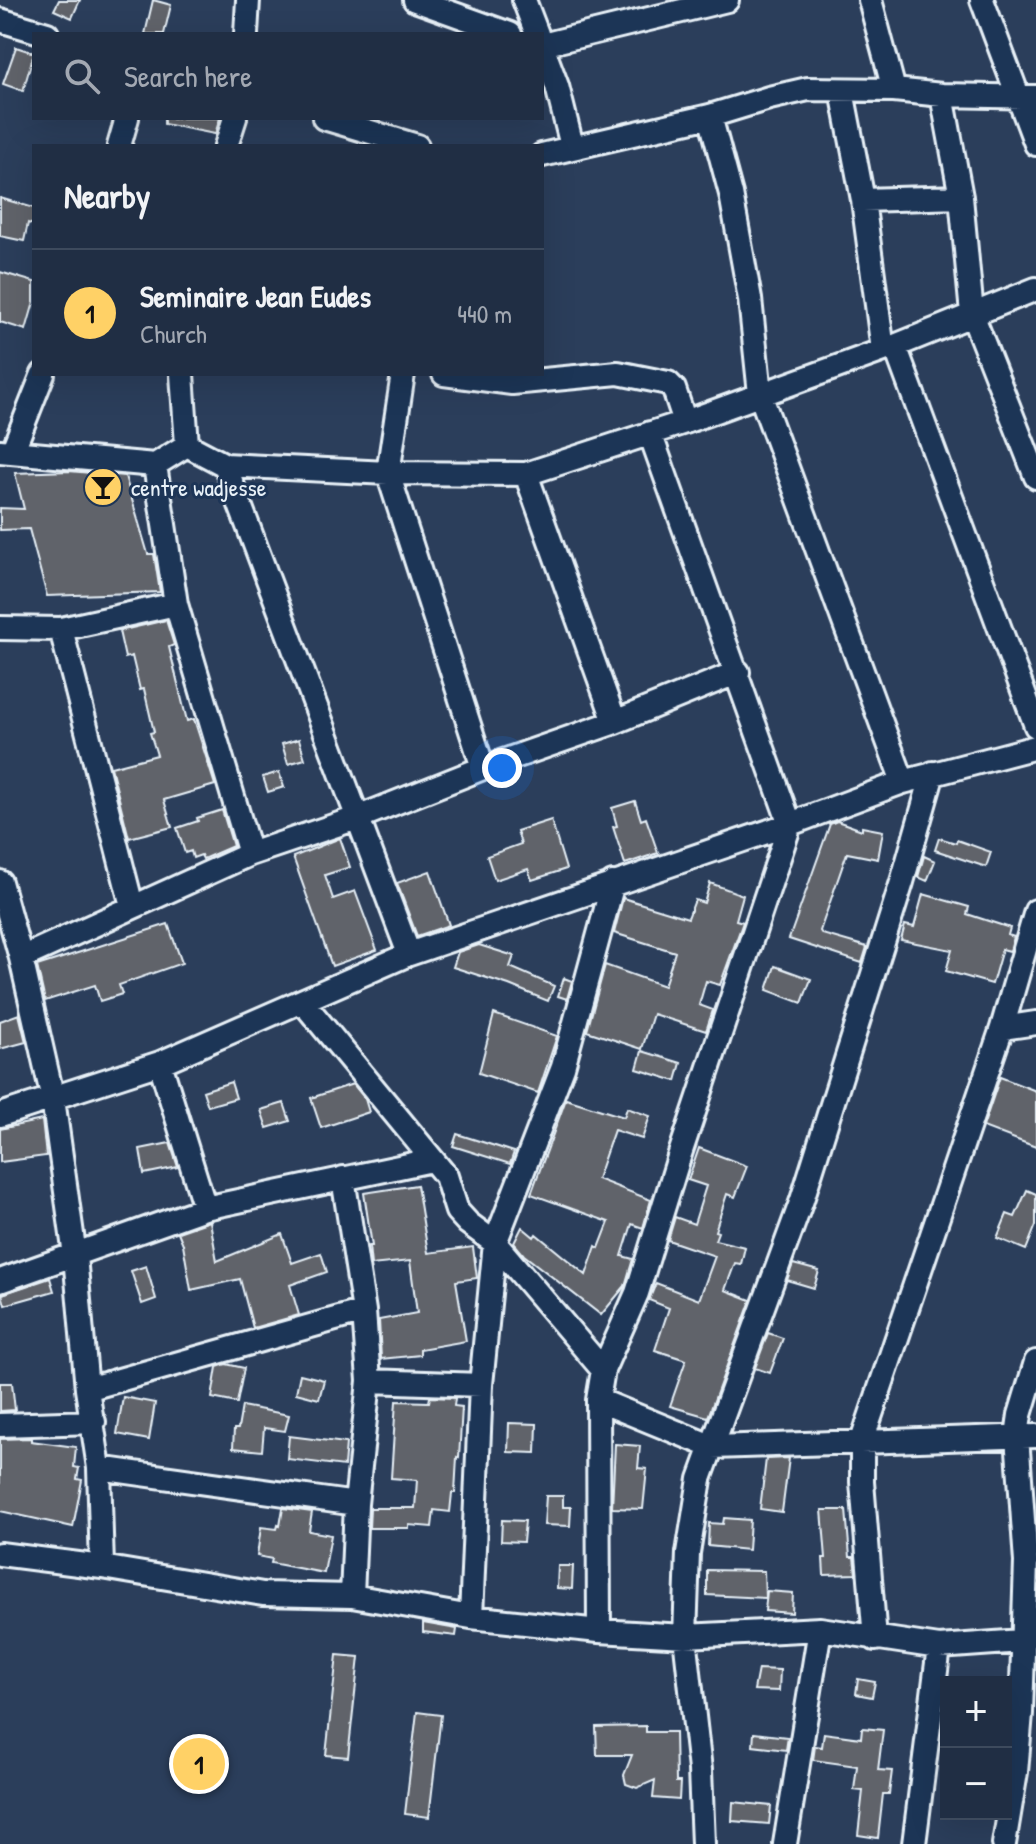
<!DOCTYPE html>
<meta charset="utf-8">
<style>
body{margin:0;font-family:"Patrick Hand",sans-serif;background:#28364b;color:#f1f3f6}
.controls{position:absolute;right:24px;bottom:24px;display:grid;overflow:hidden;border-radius:0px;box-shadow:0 8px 32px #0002}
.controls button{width:72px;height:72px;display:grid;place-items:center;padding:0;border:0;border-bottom:2px solid #3d4a5d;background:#202e44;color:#f1f3f6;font:40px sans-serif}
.you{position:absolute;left:502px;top:768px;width:28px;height:28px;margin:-20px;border:6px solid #fff;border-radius:50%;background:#1a73e8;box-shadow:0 0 0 12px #1a73e833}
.badge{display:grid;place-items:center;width:52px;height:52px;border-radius:50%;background:#ffd166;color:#111;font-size:26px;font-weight:700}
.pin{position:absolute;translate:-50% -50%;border:4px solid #fff;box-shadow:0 2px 8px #0006}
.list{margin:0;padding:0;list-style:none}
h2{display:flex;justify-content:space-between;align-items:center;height:104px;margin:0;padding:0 32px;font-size:34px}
h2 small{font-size:26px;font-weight:400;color:#a2a8b2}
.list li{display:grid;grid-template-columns:52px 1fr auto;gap:24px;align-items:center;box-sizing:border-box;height:128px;padding:0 32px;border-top:2px solid #3d4a5d}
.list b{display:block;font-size:30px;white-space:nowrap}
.list p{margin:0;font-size:26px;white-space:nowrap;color:#a2a8b2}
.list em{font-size:26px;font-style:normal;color:#a2a8b2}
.icon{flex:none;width:44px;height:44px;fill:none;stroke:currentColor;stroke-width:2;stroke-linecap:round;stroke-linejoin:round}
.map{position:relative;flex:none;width:1036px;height:1844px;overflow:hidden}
.search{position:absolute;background:#202e44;box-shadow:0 8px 32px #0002;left:32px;top:32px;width:512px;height:88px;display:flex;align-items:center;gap:20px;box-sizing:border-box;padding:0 28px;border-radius:0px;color:#a2a8b2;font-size:30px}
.panel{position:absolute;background:#202e44;box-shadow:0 8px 32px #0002;left:32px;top:144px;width:512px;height:232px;border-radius:0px}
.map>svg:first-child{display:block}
</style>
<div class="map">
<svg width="1036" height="1844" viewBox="0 0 1036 1844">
<rect width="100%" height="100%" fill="#2b3e5b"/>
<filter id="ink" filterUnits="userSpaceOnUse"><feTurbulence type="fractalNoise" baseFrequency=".0125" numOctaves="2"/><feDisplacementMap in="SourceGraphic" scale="16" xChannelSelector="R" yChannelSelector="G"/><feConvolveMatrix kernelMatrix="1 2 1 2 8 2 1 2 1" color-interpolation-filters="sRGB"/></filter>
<g filter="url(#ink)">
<path fill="#61646b" stroke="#e8f1f8" stroke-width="2" d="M59,0h21l-8,18 -18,-8z
M153,0l18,5 -7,29h-19z
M16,47l18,6 -11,38 -20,-7z
M164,118h56l-5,16 -51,-10z
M0,198l34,10v17l-6,-2 -4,18 -24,-5z
M0,272l34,10v20l-8,28 -26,-8z
M69,471l56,5 23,78h6l6,38 -113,4 -18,-67 -29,1v-22l24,1 -9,-36z
M166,620l8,25 -5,2 18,74 7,-2 21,66 -51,15 8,27 -43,11 -18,-71 46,-12 -7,-22 4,-1 -10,-43 -4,1 -8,-34 -7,2 -6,-27z
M299,739l6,20 -17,5 -6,-20z
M279,772l5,15 -16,5 -5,-15z
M635,801l6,19 5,-2 12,35 -33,11 -12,-37 4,-1 -5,-18z
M222,810l11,36 -30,13 -2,-4 -8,3 -2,-7 -6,2 -8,-25 21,-7 -1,-3z
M551,820l15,49 -34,11 -4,-11 -33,11 -8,-24 34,-12 -4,-13z
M837,821l25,9v-3l21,4 -5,28 -31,-6 -27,78 2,3 45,13 -5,16 -73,-24 41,-115z
M340,838l10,29 -25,8 8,24 22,-8 22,59 -45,16 -39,-109z
M939,838l17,5 1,-3 34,12 -5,15 -51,-17z
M924,856l11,5 -8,20 -9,-4z
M430,871l19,54 -32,11 -20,-53z
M710,883l33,12 -7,25 7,2 -23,63 -14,-4 -7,24 14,5 -7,21 -53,-17 -11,35 -55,-18 18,-66 59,21 11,-34 -61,-19 9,-35 65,20 7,-18 9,3z
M923,894l46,13 -2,7 43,14 -2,7 6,2 -4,14 -8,-2 -10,35 -46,-13 6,-21 -51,-10 4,-15 9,2z
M168,924l14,39 -63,22 3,9 -22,7 -5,-16 -50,16 -8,-35z
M479,945l35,11 -4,11 44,19 -6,15 -39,-16 -56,-18 5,-15z
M775,966l36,13 -9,24 -35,-13z
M564,978l8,3 -5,18 -9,-3z
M19,1014l7,28 -26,7v-28z
M494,1014l63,22 -19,57 -59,-20z
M642,1051l39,12 -5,18 -39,-12z
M1000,1077l36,14v56l-53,-20z
M231,1082l5,16 -28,8 -5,-15z
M353,1084l12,15 4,13 -48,16 -10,-30z
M566,1099l58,18 3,-9 23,8 -8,23 -28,-9 -17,49 54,21 -8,28 -11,-4 -10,32 11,3 -8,27 -24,29 -77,-60 -10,-12 8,-16 12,10 2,-3 50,41 10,-29 3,2 10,-26 -78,-28z
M284,1103l6,18 -23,7 -6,-18z
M42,1120l4,36 -46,6v-33z
M457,1134l57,18 -4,12 -57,-18z
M170,1143l8,24 -34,7 -4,-25z
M699,1148l48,18 -12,31 -8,-3 -12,37 3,1 -3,8 30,7 -4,17 -6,-1 -10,27 26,10 -43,117 -38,-11 16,-46 -31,-10 14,-42 -20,-8 7,-17 43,17 16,-44 -47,-16 7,-23 19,7 12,-38 -18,-6z
M417,1185l11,68 45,-6 4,31 -21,3 10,60 -46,8v6l-39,4 -2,-39 38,-7 -7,-52 -39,4 -2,-19h3l-8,-53z
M1027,1190l9,4v31l-10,25 -29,-12 10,-24 8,3z
M210,1221l7,40 65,-27 10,29 29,-10 6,19 -37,13 9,30 -46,13 -13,-49 -49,11 -8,-46 -5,-12z
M793,1264l26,7 -5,17 -27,-8z
M146,1266l10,33 -14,5 -11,-33z
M50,1278l4,13 -49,14 -3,-11z
M768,1333l15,5 -13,35 -15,-5z
M226,1364l18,4 -7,35 -25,-5 5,-31z
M300,1374l24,6 -5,19 -23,-6z
M0,1383h12l3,27 -15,1z
M123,1397l32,6 -6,37 -32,-6z
M430,1397l25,1 -1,8 8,1 -3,51 -2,-1 -2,36h-3l-2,19 -16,-2 -2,17 -23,-2v3h-40l1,-20h45l2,-28 -26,-2 5,-77 33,1z
M242,1406l47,9 -4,16 -21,-3 -2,23 -29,-3 1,-19h4z
M509,1423l28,1 -1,29 -28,-1z
M289,1436l57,7 -2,23 -57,-7z
M31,1438v3l45,6 -2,20 5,1 -2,11 5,1 -9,47 -73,-16v-72z
M615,1444l25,2 -2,22 9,1 -4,40 -31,-1z
M789,1458l-7,54 -22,-3 6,-50z
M546,1496h17v11h8l-1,19 -26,-1z
M283,1508l29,4 -3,19 22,4 -7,38 -53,-10 1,-4 -15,-3 4,-29 16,2 1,-4 2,1z
M822,1510h24l4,47h4l2,17 -32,1 -1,-17h3z
M724,1518l26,2 -2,30 -40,-4 1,-23 14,1z
M502,1520l23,1 -2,21 -22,-1z
M558,1566h15l-1,23 -15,-1z
M707,1570l57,1 1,27 -58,-3z
M767,1591l26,2 -1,20 -27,-2z
M423,1623l34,6 -1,7 -33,-4z
M337,1655l22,2 -11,100 -22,-2z
M758,1669l22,1 -1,21 -25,-1z
M858,1679l17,3 -3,15 -16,-3z
M417,1712l24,3 -12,102 -24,-3z
M646,1726v6h29l1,50h4l-1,18 -26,-2 2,-18 -18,8 -11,-4 -2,-9 8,-20h-35l-1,-28z
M862,1728l21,2 -5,40 14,1 -3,23h-6l-5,44 -20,-3 5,-44 -9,-1 3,-24 -44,-6 2,-14 7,1 2,-14 37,5z
M754,1733l34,4 -2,13 -33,-4z
M733,1802l38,4 -2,18 -37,-3z"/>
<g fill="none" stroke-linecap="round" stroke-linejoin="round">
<defs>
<path id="minor" d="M415,0l95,34
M524,0l13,34
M870,0l24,90
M982,0l54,144
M0,20l47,14
M246,34l2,-34
M542,45l185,-45
M542,46l15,40 15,60
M842,91l21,109 20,150
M942,95l19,102 11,117 64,163
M710,116l21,78 19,105 10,95 143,388
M324,118l93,28
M119,146l8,-28
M226,146l9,-28
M542,155l168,-39 59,-18 39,-9 86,1 48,5 94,2
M863,200l98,-3
M895,346l141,380
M182,374l5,71
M403,374l-15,99 95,295
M444,374l68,9 106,-10 50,10 6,6 11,33
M187,445l38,20 163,8 138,1 159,-52 210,-76 141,-57
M13,450l30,-76
M0,451l155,14 32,-20
M155,465l21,139 74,250
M225,465l184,489
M526,474l89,248
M0,628l61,1 115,-25
M61,629l71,277
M0,882l21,76 32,141 22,157 12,133 12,79 3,99
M21,958l229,-104 107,-36 126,-50 132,-46 123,-50
M302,1001l144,175 11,35 11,12 27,20 108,127
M1002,1028l34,-5
M160,1063l45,145
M0,1115l160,-52 249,-109 381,-130 113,-42 133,-35
M343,1178l21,133 5,70 -13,123 -4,92
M0,1281l205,-73 227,-48
M369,1381l112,4
M87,1389l277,-78
M598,1400l115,47 323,-11
M0,1425l94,-3
M99,1468l257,36
M0,1554l102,13 161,27 89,2 119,21 128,14 86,5 135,-7 119,18 83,-6
M471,1617l10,-232 14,-142 68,-176 50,-184
M599,1631l-1,-231 5,-30 34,-77 42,-136 111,-333 -140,-391
M875,1639l-13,-157v-41l140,-413 34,-117
M703,1844l-3,-74 -15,-134 3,-83 12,-74 102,-279 100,-318 31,-109
M785,1844l35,-215
M914,1844l25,-197
M1004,1844l12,-72 5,-59 5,-151 -9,-126 3,-21 16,-53"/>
</defs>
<use href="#minor" stroke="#e8f1f8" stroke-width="28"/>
<use href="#minor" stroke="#1d3557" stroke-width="22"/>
</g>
</g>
<defs>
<symbol id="bar-disc" viewBox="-11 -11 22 22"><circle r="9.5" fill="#ffd166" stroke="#1d3557"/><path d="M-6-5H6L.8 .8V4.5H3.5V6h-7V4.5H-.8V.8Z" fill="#111"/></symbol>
</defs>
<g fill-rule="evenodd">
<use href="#bar-disc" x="81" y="465" width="44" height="44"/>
</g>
<g text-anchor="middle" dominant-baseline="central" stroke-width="6" stroke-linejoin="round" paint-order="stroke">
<g font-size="24" fill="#e8f1f8" stroke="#1d3557" text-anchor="start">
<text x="131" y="487">centre wadjesse</text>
</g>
</g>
</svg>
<div class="controls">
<button>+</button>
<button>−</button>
</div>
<div class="you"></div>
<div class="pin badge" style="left:199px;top:1764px">1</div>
<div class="search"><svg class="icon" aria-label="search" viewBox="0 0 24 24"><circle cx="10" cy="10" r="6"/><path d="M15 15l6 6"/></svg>Search here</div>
<section class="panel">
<h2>Nearby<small></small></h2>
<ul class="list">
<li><span class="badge">1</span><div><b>Seminaire Jean Eudes</b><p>Church</p></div><em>440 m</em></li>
</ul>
</section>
</div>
